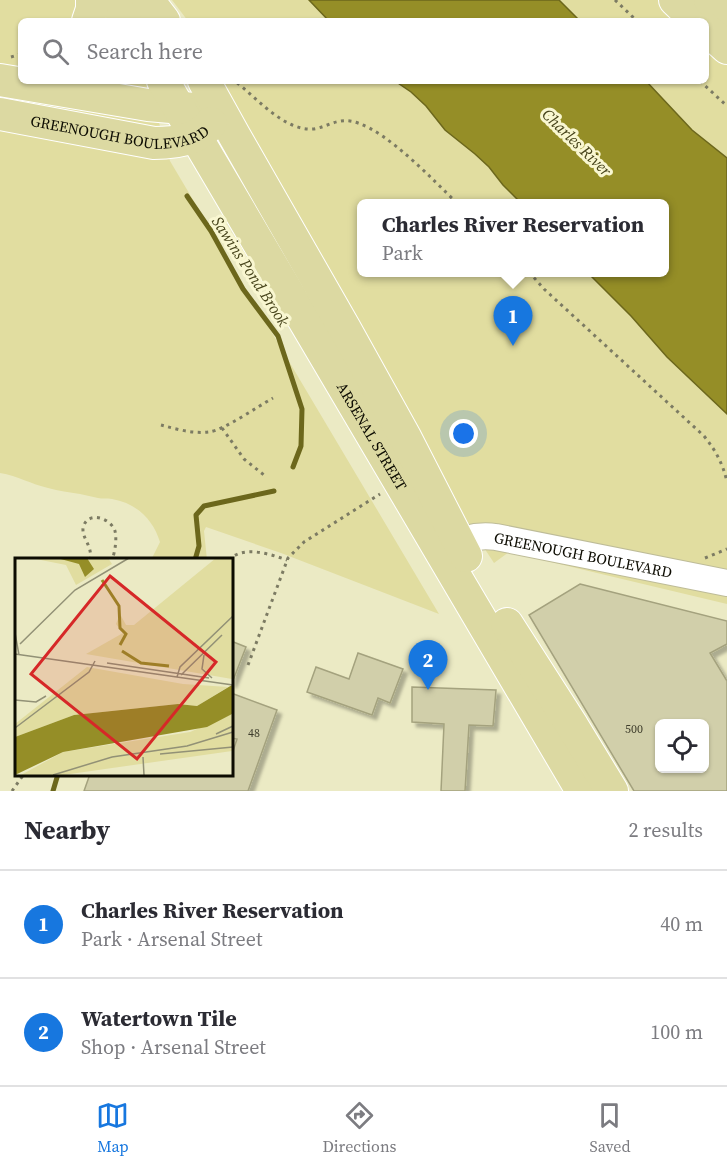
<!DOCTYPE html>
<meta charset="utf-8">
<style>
body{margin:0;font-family:"Source Serif 4",serif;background:#f7f7f7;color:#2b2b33}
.controls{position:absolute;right:18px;bottom:18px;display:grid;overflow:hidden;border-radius:9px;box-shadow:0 2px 4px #0004}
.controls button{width:54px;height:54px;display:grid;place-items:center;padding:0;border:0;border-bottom:2px solid #e1e1e2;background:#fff;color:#2b2b33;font:30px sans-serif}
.you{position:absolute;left:464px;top:434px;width:21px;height:21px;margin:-15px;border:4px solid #fff;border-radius:50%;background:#1a73e8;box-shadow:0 0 0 9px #1a73e833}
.badge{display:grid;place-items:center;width:39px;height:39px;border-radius:50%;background:#1777df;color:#fff;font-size:20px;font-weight:700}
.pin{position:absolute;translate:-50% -50px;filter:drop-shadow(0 2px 3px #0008)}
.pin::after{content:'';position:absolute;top:32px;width:21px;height:18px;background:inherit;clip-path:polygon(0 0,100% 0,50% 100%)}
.popup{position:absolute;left:357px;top:199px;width:312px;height:78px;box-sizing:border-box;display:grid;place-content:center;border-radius:9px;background:#fff;filter:drop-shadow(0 2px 4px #0005);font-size:20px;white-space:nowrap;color:#7c7c81}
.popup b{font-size:22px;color:#2b2b33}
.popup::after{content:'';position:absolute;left:50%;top:100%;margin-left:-12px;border:12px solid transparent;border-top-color:#fff}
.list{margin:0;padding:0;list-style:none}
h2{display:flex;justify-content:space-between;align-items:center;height:78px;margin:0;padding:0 24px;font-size:26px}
h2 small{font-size:20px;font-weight:400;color:#7c7c81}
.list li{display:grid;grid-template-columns:39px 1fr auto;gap:18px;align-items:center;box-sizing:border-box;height:108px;padding:0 24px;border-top:2px solid #e1e1e2}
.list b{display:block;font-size:22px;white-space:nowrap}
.list p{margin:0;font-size:20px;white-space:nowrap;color:#7c7c81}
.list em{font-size:20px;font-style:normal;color:#7c7c81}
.icon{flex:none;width:33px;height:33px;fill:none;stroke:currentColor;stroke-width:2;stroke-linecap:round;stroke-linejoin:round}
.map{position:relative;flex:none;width:727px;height:791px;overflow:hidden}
.search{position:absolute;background:#fff;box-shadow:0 2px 4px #0004;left:18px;right:18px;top:18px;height:66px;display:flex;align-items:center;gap:15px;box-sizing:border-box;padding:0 21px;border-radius:9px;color:#7c7c81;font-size:22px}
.sheet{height:294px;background:#fff}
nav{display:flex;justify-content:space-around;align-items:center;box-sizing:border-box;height:84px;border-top:2px solid #e1e1e2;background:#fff;font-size:16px;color:#7c7c81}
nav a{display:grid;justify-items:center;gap:3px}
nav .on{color:#1777df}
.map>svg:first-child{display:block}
</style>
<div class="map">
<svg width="727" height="791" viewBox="0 0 727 791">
<defs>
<filter id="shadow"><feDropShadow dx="4.5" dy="4.5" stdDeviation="1.5" flood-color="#0004"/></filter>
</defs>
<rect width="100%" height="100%" fill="#ebeac4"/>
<path fill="#e1dda0" d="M0,0h98l12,21h-89v60h124l4,7 21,73 269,453 -158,-61 -75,-26 -2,4 3,29h-56l9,-18c-7,-23 -24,-39 -48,-43 -5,-1 -10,0 -14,-1 -6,-1 -12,-3 -18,-4 -11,-2 -21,-3 -32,-6 -17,-4 -30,-12 -48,-15z
M172,0h137l20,21h-141z
M559,0h168v158l-35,-28 -46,-49h60v-60h-126z
M219,81h176l16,11 15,14 19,24 30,24 14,13 14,18 18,18 -159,1v68l226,1 43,43 36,41 60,57v190l-218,-52 -15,11 -40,-61 -169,-310z"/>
<path fill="#958e27" stroke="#6c671c" stroke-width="1.5" d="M309,0h250l21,21h-251z
M395,81h251l46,49 35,28v256l-60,-57 -36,-41 -43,-43 76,-1v-68l-143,-1 -18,-18 -14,-18 -14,-13 -30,-24 -19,-24 -15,-14z"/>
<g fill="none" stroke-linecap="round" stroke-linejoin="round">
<path stroke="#6c671c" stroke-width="5" d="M187,196l24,35 32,58 35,47 24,73 -1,37 -8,21
M195,560l4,-14 -3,-31 8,-9 70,-15
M53,791l5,-17"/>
</g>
<path fill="#d1cfaa" stroke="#a4a27e" stroke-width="1.5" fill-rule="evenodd" filter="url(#shadow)" d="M580,584l147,37v23l-17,9 17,28v110h-93l-105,-176zM660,723h45v45h-45z
M231,641l15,6 -14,36h-1z
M358,653l45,16 -13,34 -12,-5 -6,17 -65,-23 9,-25 33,12z
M412,687l84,3 -3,36 -24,-1 -4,66h-24l3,-67 -32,-2z
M231,693l46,17 -29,81h-164l6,-17h141v-17l6,-18 -6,-1z"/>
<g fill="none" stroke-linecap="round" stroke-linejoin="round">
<defs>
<g id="minor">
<path id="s1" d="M443,548c17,-9 34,-14 53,-11l231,46"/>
</g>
<g id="major">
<path d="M114,0l13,21"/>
<path d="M148,0l16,21"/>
<path d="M675,0l22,21"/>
<path d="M710,0l17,17"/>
<path d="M88,21l4,-12v-9"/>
<path d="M706,29l21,19"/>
<path d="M0,80l148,25 46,4"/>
<path id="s2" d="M163,81l419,710"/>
<path d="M204,81l30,54 111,194 60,108 61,119"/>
<path id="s3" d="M0,114l154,29c20,0 45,-3 57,-20"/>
<path d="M507,624l66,103 39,64"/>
</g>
</defs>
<use href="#minor" stroke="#bebc98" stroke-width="28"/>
<use href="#major" stroke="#fff" stroke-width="34"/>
<path stroke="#7c7b63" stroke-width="3" stroke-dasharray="3 4.5" stroke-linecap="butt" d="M615,0l22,21
M11,57l10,-3
M700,81l27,25
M230,82h6c21,16 48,49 77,47 16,-2 25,-13 45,-6 32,11 74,56 100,81
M529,272l15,17 160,147c12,15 19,28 23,46
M161,425c15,4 32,9 48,7 15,-2 48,-25 64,-34
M222,428l22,31 20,16
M705,558l22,-9
M90,560c3,-14 -8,-21 -7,-32 4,-18 28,-10 32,3 2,8 0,21 -3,29
M229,560c14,-15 41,-6 58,0
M248,665l40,-107 16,-16 76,-48
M12,791l12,-17"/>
<use href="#minor" stroke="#fff" stroke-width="26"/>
<use href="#major" stroke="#dcd9a2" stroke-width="32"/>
</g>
<g text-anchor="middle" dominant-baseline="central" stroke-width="6" stroke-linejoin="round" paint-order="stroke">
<g font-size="12" fill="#3e3d2c">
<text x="634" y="729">500</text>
<text x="254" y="733">48</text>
</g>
<g font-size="15" fill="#0d0c02" stroke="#f9f7d1">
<text stroke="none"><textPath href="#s3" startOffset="122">GREENOUGH BOULEVARD</textPath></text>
<text stroke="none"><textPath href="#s2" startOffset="412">ARSENAL STREET</textPath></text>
<text stroke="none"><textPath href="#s1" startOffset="144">GREENOUGH BOULEVARD</textPath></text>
</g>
<g font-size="16" font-style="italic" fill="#47441b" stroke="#f9f7d1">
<text transform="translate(577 142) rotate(44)">Charles River</text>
<text transform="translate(251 271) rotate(57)">Sawins Pond Brook</text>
</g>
</g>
<g transform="translate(15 558)">
<rect width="218" height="218" fill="#ebeac4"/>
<path d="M16,0h77l4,6 -36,21 -10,-20zM201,0h16v121l-146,-25 37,-21 -7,-9 4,-10 6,11h8zM72,109l96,17 45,3 -31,19 -19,-2 -104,11 -59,22v-13zM217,156v37l-169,24h-42l42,-23 127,-20z" fill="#e1dda0"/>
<path d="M42,0h30l7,11 -9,8 -6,-13zM217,127v29l-25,13 -144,25 -48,23v-38l59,-22 104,-11 19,2z" fill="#958e27"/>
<path fill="none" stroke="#958e27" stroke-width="3" d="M87,22l17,26 1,22 6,6 -6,11M107,93l19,12 28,3"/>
<path fill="none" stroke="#929176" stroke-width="1.5" d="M0,75l4,22M5,86l55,-54 54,-32M0,96l218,31M189,97l-2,14 10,9M92,105l102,15M166,117l41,-40M162,119l3,-10 53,-51M0,142l21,2 10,-6M0,170l74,-56 6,-11M201,176l17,-8M145,196l73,-7M128,199l1,18M38,217l59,-18 75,-11 46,-14"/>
<path fill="#d62828" fill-opacity="0.15" stroke="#d62828" stroke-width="3" d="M95,18l106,86 -79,97 -106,-85z"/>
<rect width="218" height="218" fill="none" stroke="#0d0c02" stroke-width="3"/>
</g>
</svg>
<div class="controls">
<button><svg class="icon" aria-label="locate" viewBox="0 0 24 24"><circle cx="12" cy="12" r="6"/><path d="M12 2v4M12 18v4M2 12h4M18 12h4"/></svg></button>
</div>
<div class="you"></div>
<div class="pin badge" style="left:513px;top:346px">1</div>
<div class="popup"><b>Charles River Reservation</b>Park</div>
<div class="pin badge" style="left:428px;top:690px">2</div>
<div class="search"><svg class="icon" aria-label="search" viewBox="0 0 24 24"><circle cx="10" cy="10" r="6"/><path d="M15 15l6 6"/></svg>Search here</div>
</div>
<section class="sheet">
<h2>Nearby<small>2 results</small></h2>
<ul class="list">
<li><span class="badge">1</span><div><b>Charles River Reservation</b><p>Park · Arsenal Street</p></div><em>40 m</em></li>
<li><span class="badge">2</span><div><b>Watertown Tile</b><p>Shop · Arsenal Street</p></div><em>100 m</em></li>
</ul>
</section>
<nav>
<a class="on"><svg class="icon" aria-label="map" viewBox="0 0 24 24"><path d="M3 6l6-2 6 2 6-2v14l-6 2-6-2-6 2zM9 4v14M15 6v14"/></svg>Map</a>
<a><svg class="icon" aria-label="directions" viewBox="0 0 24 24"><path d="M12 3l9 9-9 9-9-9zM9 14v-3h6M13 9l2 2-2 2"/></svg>Directions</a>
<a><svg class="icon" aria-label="saved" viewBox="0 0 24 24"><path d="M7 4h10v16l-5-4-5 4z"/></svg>Saved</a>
</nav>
